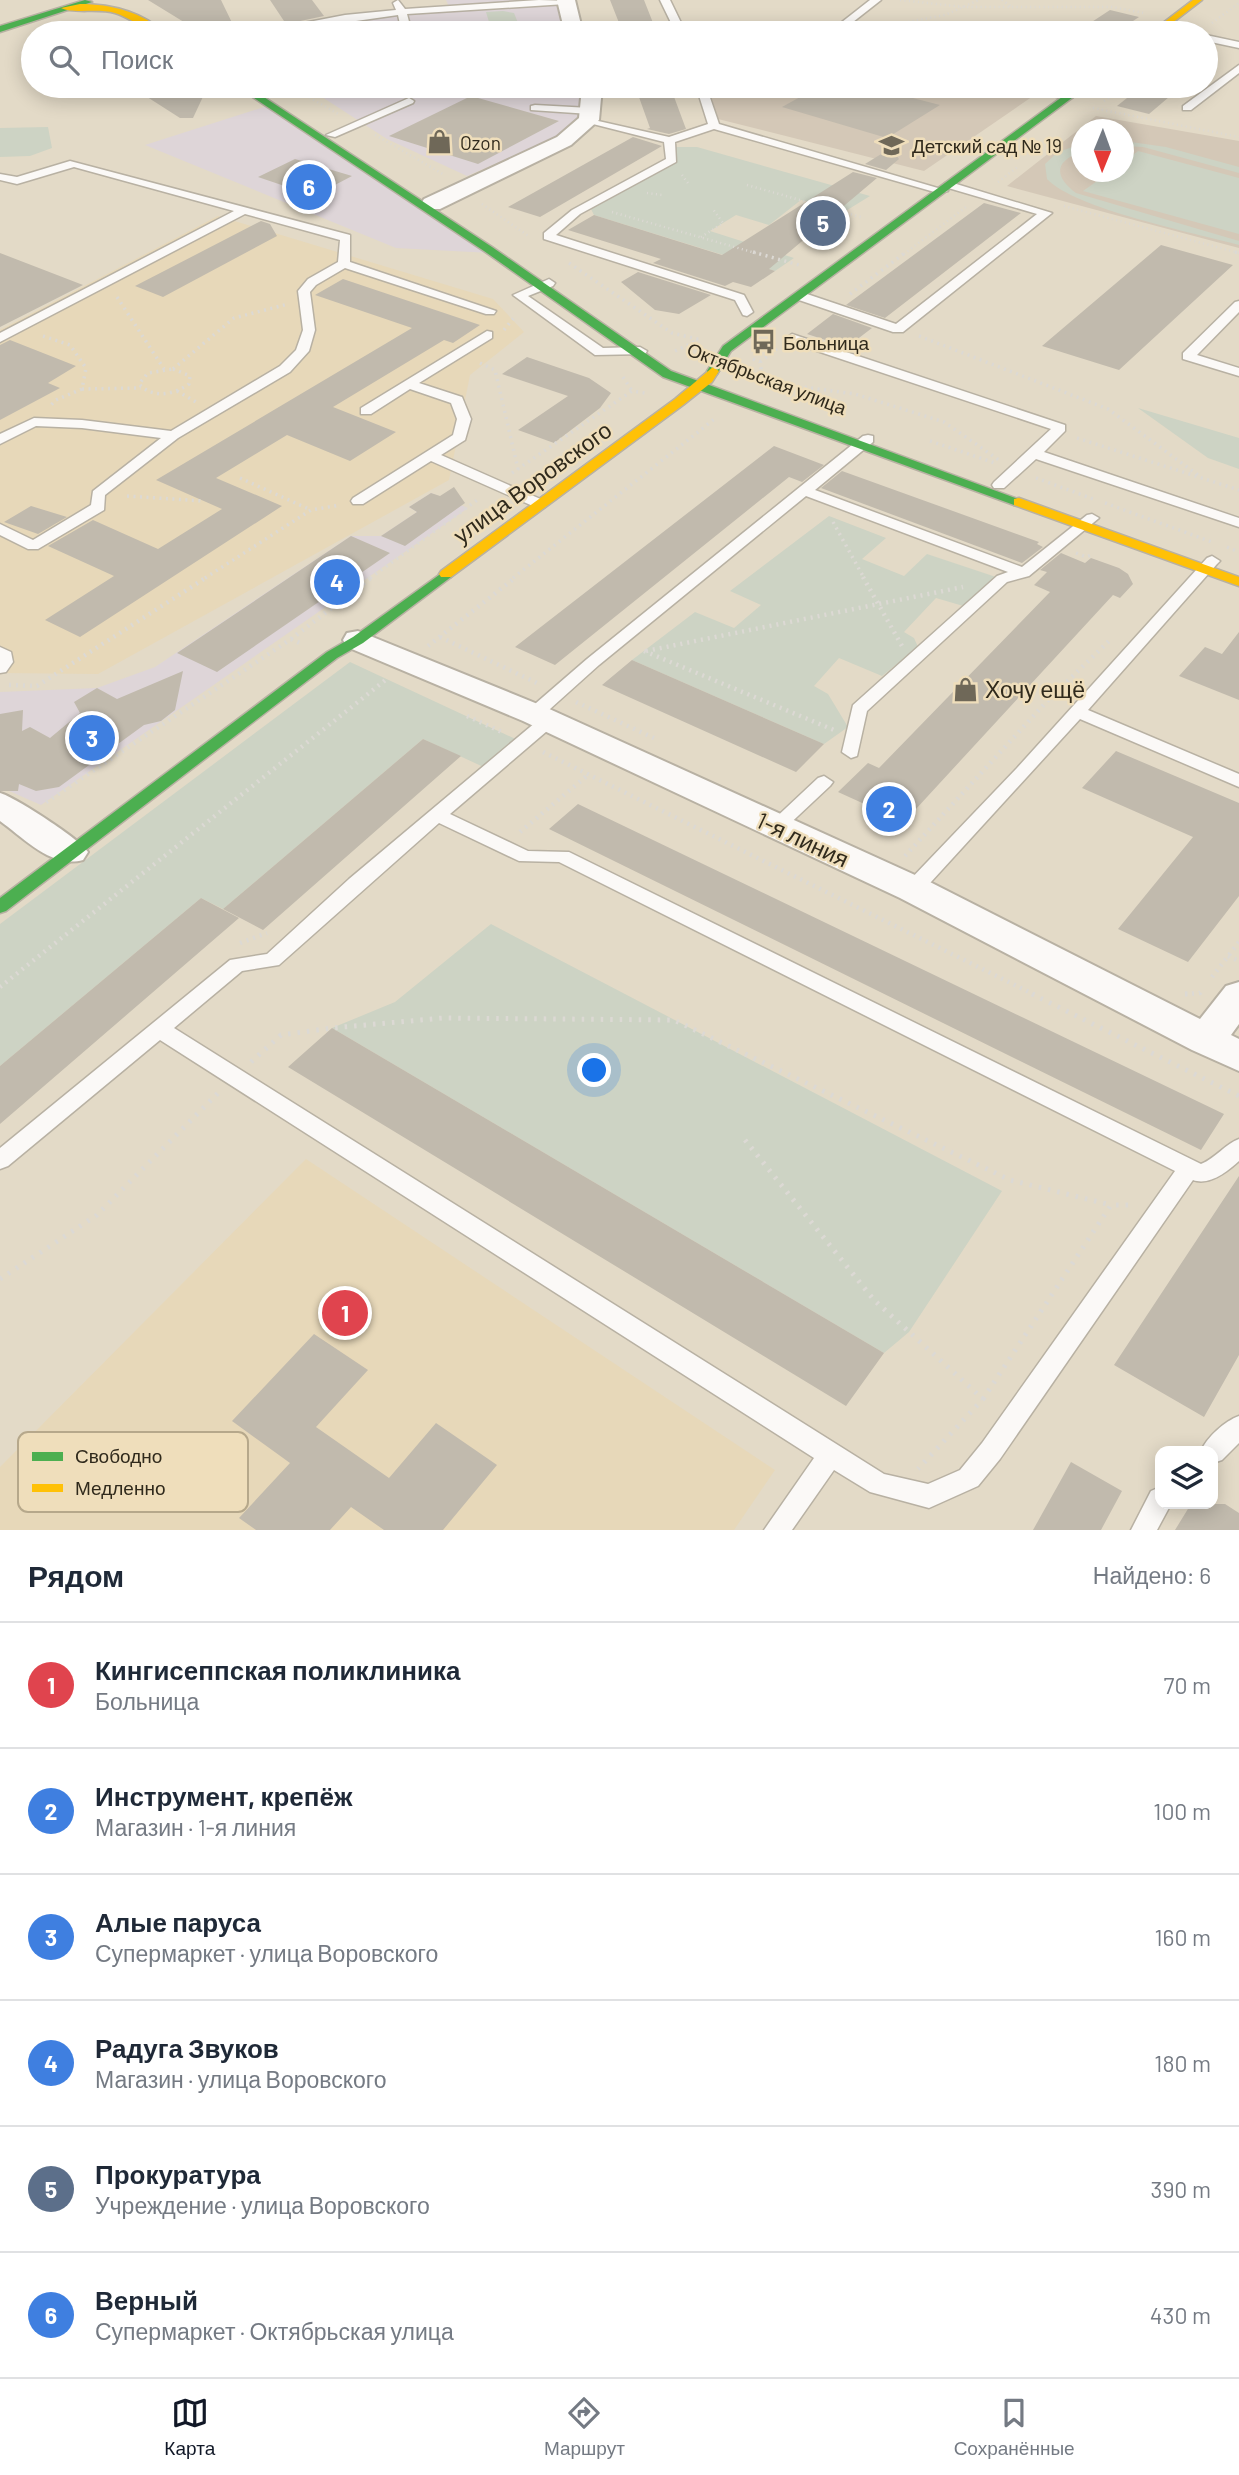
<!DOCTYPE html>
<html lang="ru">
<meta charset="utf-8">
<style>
body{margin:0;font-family:Barlow,sans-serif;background:#f6f6f7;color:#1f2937}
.controls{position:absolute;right:21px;bottom:21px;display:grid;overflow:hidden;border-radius:14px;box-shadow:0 4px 18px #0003}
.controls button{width:63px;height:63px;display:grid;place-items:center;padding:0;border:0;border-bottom:2px solid #e0e1e3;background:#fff;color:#1f2937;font:35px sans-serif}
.compass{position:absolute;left:1071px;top:119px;width:63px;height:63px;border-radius:50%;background:#fff;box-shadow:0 4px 18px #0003;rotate:181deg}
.you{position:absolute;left:595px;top:1071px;width:24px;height:24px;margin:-18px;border:5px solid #fff;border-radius:50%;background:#1a73e8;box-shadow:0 0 0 10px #1a73e833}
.badge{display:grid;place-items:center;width:46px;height:46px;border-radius:50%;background:#111827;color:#fff;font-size:23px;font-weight:700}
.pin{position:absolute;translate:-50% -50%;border:4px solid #fff;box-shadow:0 2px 7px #0006}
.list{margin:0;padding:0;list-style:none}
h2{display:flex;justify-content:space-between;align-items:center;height:91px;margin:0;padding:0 28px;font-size:30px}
h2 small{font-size:23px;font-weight:400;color:#747a83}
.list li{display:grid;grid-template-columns:46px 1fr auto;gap:21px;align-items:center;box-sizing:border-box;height:126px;padding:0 28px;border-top:2px solid #e0e1e3}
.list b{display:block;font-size:26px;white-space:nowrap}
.list p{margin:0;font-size:23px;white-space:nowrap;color:#747a83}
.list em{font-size:23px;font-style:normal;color:#747a83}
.icon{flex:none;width:38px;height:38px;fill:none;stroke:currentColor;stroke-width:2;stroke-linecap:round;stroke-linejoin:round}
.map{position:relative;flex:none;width:1239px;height:1530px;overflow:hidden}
.search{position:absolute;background:#fff;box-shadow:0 4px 18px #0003;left:21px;right:21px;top:21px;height:77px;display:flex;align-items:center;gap:18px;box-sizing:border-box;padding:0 24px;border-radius:38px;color:#747a83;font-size:26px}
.sheet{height:847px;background:#fff}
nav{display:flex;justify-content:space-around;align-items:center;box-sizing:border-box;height:98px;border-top:2px solid #e0e1e3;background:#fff;font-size:19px;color:#747a83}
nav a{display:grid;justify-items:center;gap:4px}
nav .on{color:#111827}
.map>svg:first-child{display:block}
</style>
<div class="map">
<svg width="1239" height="1530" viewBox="0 0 1239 1530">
<rect width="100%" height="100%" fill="#e3dac7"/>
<path fill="#ded5d8" d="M446,0h112l8,33h-296l75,-13 106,-9z
M305,86h275l3,7 -9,37 -107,46 -80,-37z
M267,106l224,147 -95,-5 -251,-103z
M431,493l37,15 -427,297 -41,-18v-95l97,-4 58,-21 196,-131h30l36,-24 -8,-5z"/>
<path fill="#e7d8b9" d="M218,216l275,83 31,33 -54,43 -21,105 -351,194 -98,-1v-343z
M306,1159l469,311 -41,60h-734v-63z"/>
<path fill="#d4c8b7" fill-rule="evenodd" d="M708,86h306l25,6 -115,79 -206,-52z
M1096,116l143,25v107l-232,-62zM1082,130h42v42h-42z"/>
<path fill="#cdd3c4" d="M503,11l11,2 8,20 -30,-1 -6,-20z
M48,127l4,21 -22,8 -30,1v-29z
M1124,141l42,6 73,20v6l-96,-26 -19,-1z
M1081,144v8c-28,10 -26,25 -5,41l163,48v4c-44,-12 -164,-36 -192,-66l-2,-15 13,-12z
M670,147h27l173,49 -26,16 -43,-12 -32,25 -33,-10 -26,16 84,27 -19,13 -181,-56 -5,-10 83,-45z
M1138,151l101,27v56l-156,-43 27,-19h14v-10z
M1138,408l101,30v31l-31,-11z
M829,516l57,22 -24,21 42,17 23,-22 75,25 -32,29 -34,-10 -32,34 10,6 4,9 -36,29 -43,-18 -25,28 14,8 20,33 -24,17 -192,-84 63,-48 39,16 27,-23 -31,-14z
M350,662l172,80 -32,28 -67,-31 -200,170 -22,-11 -201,168v-142z
M491,924l511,267 -93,141 -25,21 -552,-325 63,-26z"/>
<path fill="#c1baad" d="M148,0h73l16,33h-26l-13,-7 -6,1z
M270,0h42l12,16 -38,8z
M610,0h34l13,33h-34z
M1110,10l29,7 -24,16h-40z
M130,86h78l-15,32h-13z
M635,86h35l16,43 -17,5 -22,-5 3,-1z
M820,86h46l74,19 -53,33 -105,-31z
M1142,86h40l-33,28 -32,-8z
M471,96l88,25 -81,43 -89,-28z
M633,137l29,9 -122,71 -32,-10z
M891,148l8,11 -13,11 -21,-6z
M295,159l57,17 -38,20 -56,-19z
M853,172l24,6 -108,91 6,2 -24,16 -18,-5 -8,4 -72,-23 8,-4 -93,-29 26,-15 128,40z
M984,203l37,10 -136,105 -39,-13z
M261,221l9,3 7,12 -114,61 -28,-11z
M1161,245l72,20 -114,105 -77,-24z
M0,253l83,32 -83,42z
M638,272l73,23 -32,19 -24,-4 -34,-28z
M343,279l137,46 -27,18 -9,-3 -111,67 63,25 -46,29 -63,-26 -71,43 66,28 -202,131 -35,-17 69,-44 -66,-30 45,-26 65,29 64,-40 -66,-29 256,-152 -97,-33z
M833,314l39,14 -25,19 -40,-13z
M10,340l66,26 -28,17 12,5 -60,32v-75z
M527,357l62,21 22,15 -11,15 -46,35 -36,-13 50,-34 -66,-22z
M774,446l50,19 -22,17 -13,-5 -234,188 -40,-18z
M842,471l197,71 -2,2 6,3 -21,16 -201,-75z
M454,487l11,16 -60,43 -24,-10 36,-24 -8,-5 22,-14 9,3z
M31,506l36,11 -29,17 -34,-12z
M351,536l39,17 -173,119 -40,-19z
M1061,553l24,10 6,-5 28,10 9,6 5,10 -13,14 -7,-3 -209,227 -66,-30 30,-29 11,5 171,-176 -16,-7 13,-13 -7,-2z
M1239,632v68l-60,-24 26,-29 17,7z
M632,660l192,84 -28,28 -194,-87z
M183,671l-8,39 -14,11 -17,4 -85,62 -23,4 -17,-7 -1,7h-18v-77l23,-4 -1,21 8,-4 20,11 30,-25 -6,-11 23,-14 20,11z
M423,739l38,17 -198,174 -40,-21z
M1116,751l123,52v93l-51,66 -70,-33 75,-92 -111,-49z
M578,804l646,310 -23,36 -652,-321z
M201,898l38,20 -239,206v-58z
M332,1028l552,325 -38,53 -558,-339z
M1239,1176v179l-35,62 -90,-52z
M314,1334l54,36 -52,57 73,51 47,-55 61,42 -54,65h-59l-33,-23 -21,23h-74l-17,-12 51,-55 -58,-42z
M1071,1462l51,29 -21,39h-68z
M1191,1504h34l14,9v17h-64z"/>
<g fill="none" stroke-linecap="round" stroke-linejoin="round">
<defs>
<path id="lane" d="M398,0l7,9 134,-9 32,1 -5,3 -159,10 5,19h-10l-4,-18 -126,18h-21l94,-18 51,-5 -3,-7z
M660,0h10l16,33h-10z
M870,0h11l-42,33h-11z
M1161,25l27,6 2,2 -32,-3 -2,-2z
M1206,35l33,7v6l-33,-7z
M1239,65v8l-48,37h-8v-4z
M696,86h10l13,38 229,67 -10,2 -224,-64 -39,13 1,20 -96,52 -24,21 188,60 9,17 -6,4 -4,-1 -8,-15 -191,-61v-6l28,-23 94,-51 -2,-17 -79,-20v-4l84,19 39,-13z
M1016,86h17l40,11 -5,3z
M409,98l5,3 -1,2 -78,34 -9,-2z
M535,105l55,3 5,3 -5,3 -59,-4v-4z
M70,161l280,74v27l146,49 -2,3h-8l-141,-46 -29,17 -6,7 5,38 -6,21 -19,21 -112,66 -73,57 -1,15 -66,39h-10l-28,-14v-11l33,16 58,-35 2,-14 68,-53 -79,-10 -46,-2 -36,18v-10l34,-16 48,2 89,11 109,-65 16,-16 7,-20 -5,-39 10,-12 30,-17 2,-22 -95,-26 -245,128v-9l234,-122 -160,-44 -57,17 -17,-4v-6l17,3z
M945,183h8l99,30 -149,119h-10l-97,-33v-6h8l92,31 141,-110 -92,-27z
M549,279l6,4 -2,3 -25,10 75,52 37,-1 7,4 -2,3 -50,1 -82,-60z
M1239,301v11l-42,43 42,13v8l-56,-17v-6l52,-51z
M487,331l5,1v6l-73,45 43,14 9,22 -6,21 -24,15 104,46 2,3 -2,3h-10l-104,-46 -68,43h-10l-2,-3 2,-3 100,-63 4,-16 -6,-16 -41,-14 -39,25h-10v-6z
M792,334l273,91v6l-21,21 195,66v9l-203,-68 -32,29h-10l-2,-3 2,-3 57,-53 -264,-88 -1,-3z
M868,435l5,1v6l-58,48 207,77 65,-52 5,-1 7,4 -70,58 -22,6 -140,129 -10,45 -6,2 -9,-6 11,-47 144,-129 11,-4 -202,-76 -207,169 -59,53h-12l-2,-4 2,-4 59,-51 276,-223z
M1212,556l8,5 -3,3 -129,146 151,64v13l-159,-68 -160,175h-14l-2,-5 2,-5 111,-116 190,-210z
M0,647l11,5 2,10 -7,10 -6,1z
M548,716l6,1 3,4 -3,4 -104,89 78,37 41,1 632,312c15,-6 24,-20 38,-25v22c-12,11 -30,25 -46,19l-193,279 -22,27 -49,22 -59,-16 -36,-22 -42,60h-28l50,-72 -654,-418 -152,126 -8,3v-21l230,-188 37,-6 82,-75 193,-162zM439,823l80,38 40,1 616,309 -193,272 -22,27 -32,14 -44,-10 -710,-446 68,-57 37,-6z
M824,776l9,6 -3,4 -48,45h-12l-3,-4 3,-4 48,-45z
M1239,1416v27l-17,17 -9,3v-12h-12c6,-14 24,-30 38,-35z
M1160,1487v17h11l-14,26h-26l20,-39z"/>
<path id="street" d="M557,0h18l8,33h-18z
M578,86h20l3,12 -2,22 -28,25 -131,64h-16l-3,-5 3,-5 133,-62 22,-19 2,-20z
M358,631l187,76 381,173 274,139 26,-33 13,-4v42l-8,11 8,4v32l-47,-21 -292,-152 -377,-177 -176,-74 -4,-7 4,-7z
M0,793c15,4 81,47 88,59l-5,8c-31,9 -59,-22 -83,-39z"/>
<path id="fast" d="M85,0l7,2 -92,30v-6z
M236,86h11l245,161 179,124 355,131 -2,3h-10l-351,-128 -179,-126z
M1077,86h11l-357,265 -14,23h-8l-2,-3 16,-25z
M446,570l5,1 2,3 -2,3 -88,66 -26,15 -331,253 -6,2v-15l327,-246 26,-15z"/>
<path id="slow" d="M1193,0h9l-43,33h-9z
M80,4c31,0 62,8 85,29 -17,1 -33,-15 -50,-20 -16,-5 -43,1 -54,-5z
M713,367l6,4 -7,11 -29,23 -232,172h-10l-2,-3 2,-3 234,-172z
M1019,498l220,79v9l-225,-81v-6z"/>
</defs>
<use href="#lane" stroke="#b8b1a3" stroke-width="3"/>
<use href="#street" stroke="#b8b1a3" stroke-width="4"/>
<use href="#fast" stroke="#b8b1a3" stroke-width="3"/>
<use href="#slow" stroke="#b8b1a3" stroke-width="3"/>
<path stroke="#dcd9d4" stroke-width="2.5" stroke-dasharray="1 3.5" stroke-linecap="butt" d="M900,0l64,7h148l32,6
M1002,0l10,7
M874,23l40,10
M1212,23l27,-20
M182,24l18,9
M886,26l59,-11 34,-15
M290,86l50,29
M1104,101l21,-15
M1093,108l146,29
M375,135l68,39
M682,175l8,11
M998,182l21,-16
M747,185l117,33
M647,193l15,2
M482,204l48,33
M1064,206l175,47
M612,212l147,42
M701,237l22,-14 -11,-15
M904,254l62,-47"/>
<path stroke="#dcd9d4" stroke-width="3.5" stroke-dasharray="2 4.5" stroke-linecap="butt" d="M753,252l46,13
M1235,252l4,1
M569,263l103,70 30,7
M850,294l56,-42
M117,297l47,72
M504,330l12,-15
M43,336l27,9 16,23 -4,21 -26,11 -6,6
M919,336l189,73 90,66
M675,351l24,-11
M753,359l7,3 3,20
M760,362l19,-15
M480,363l15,7 23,99
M173,369l61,-51 54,-14
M173,369l17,7 -1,8c-16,11 -36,15 -50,0l9,-11z
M623,377l9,14
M766,382l89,12 89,28 55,38
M82,389l59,-1
M177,391l19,11
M1077,438l162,52
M930,441l65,22
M512,473l120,-82 13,2
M240,478l71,32
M1036,478l57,21
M127,496l76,5
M1105,503l107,39
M833,522l31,56
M1227,547l12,5
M1076,553l10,4 8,-3
M205,578l106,-68 29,-5
M370,578l110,-80
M513,578l204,-161"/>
<path stroke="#dcd9d4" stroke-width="4.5" stroke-dasharray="2 5" stroke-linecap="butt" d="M863,577l39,69
M440,637l97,46
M291,639l11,5
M428,646l88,-69
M644,651l190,79
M646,651l317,-64
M9,685l28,1 170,-109
M576,702l78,36
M467,716l37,17
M543,752l492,243
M46,802l245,-163 81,-62
M520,832l69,-58
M905,856l145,-158 59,-57
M240,943l27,-10
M1228,956l11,5
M1212,977l27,-35
M0,987l388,-309
M1185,994l15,-1 2,-3"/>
<path stroke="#dcd9d4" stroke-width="5" stroke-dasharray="2.5 7" stroke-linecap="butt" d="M1032,994l207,102
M1185,994h7
M251,1062l30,-27 51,-7 111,-10 231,2 336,160 101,25
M745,1140l129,160 109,99 -65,70
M0,1279l97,-64 122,-123
M983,1399l128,-194h22"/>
<use href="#lane" fill="#fbf9f7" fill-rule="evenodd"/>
<use href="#street" fill="#fbf9f7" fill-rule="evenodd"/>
<use href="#fast" fill="#4caf50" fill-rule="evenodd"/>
<use href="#slow" fill="#ffc107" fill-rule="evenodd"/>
</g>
<defs>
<symbol id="shop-bare" viewBox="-9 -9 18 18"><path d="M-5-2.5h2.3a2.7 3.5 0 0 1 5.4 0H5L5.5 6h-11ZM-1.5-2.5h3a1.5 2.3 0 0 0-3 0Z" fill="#6f6858" stroke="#efdebb" stroke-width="2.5" paint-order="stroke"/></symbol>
<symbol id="school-bare" viewBox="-9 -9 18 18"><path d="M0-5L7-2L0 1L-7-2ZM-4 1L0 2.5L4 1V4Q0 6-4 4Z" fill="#6f6858" stroke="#efdebb" stroke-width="2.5" paint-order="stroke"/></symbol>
<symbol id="bus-bare" viewBox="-9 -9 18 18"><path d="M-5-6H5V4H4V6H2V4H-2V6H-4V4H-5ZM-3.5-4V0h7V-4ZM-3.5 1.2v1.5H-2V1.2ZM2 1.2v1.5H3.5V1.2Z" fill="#6f6858" stroke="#efdebb" stroke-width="2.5" paint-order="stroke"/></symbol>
</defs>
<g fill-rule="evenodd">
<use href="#shop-bare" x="422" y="124" width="35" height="35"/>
<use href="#school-bare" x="874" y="128" width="35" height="35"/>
<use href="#bus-bare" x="746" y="324" width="35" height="35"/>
<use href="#shop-bare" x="948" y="672" width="35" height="35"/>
</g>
<g text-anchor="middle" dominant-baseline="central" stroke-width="5" stroke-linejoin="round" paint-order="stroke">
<g font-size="19" fill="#302a1c" stroke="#efdebb" text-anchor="start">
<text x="460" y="142">Ozon</text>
<text x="912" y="145">Детский сад № 19</text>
<text x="783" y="342">Больница</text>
</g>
<g font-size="19" fill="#302a1c" stroke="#efdebb">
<text transform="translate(767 378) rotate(21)">Октябрьская улица</text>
</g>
<g font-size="23" fill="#302a1c" stroke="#efdebb">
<text transform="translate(532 482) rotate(-36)">улица Воровского</text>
<text transform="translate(803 839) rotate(25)">1-я линия</text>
</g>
<g font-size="23" fill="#302a1c" stroke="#efdebb" text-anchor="start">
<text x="985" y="689">Хочу ещё</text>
</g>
</g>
<rect x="18" y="1432" width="230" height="80" rx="10" fill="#efdebb" stroke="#b6a88b" stroke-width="2"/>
<rect x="32" y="1452" width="31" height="9" fill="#4caf50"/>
<rect x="32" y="1484" width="31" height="8" fill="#ffc107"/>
<g font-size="19" fill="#302a1c">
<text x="75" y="1463">Свободно</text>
<text x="75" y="1495">Медленно</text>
</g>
</svg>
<div class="controls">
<button><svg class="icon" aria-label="layers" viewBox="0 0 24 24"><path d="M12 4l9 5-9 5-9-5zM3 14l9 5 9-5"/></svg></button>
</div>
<svg class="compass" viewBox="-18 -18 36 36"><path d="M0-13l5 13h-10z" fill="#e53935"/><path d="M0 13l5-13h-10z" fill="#747a83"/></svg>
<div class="you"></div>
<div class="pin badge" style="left:345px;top:1313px;background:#e0444e">1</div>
<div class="pin badge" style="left:889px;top:809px;background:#3f7fe0">2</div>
<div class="pin badge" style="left:92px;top:738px;background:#3f7fe0">3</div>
<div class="pin badge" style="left:337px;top:582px;background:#3f7fe0">4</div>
<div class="pin badge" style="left:823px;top:223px;background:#5c6f8a">5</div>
<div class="pin badge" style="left:309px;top:187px;background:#3f7fe0">6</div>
<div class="search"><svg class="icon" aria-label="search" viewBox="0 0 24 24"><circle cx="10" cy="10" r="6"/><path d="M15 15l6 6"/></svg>Поиск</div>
</div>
<section class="sheet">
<h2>Рядом<small>Найдено: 6</small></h2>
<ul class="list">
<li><span class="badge" style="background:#e0444e">1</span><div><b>Кингисеппская поликлиника</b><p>Больница</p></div><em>70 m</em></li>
<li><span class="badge" style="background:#3f7fe0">2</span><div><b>Инструмент, крепёж</b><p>Магазин · 1-я линия</p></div><em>100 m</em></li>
<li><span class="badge" style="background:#3f7fe0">3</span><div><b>Алые паруса</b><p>Супермаркет · улица Воровского</p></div><em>160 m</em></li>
<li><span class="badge" style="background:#3f7fe0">4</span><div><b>Радуга Звуков</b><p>Магазин · улица Воровского</p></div><em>180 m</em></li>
<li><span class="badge" style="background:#5c6f8a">5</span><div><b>Прокуратура</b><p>Учреждение · улица Воровского</p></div><em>390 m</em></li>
<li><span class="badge" style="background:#3f7fe0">6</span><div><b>Верный</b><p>Супермаркет · Октябрьская улица</p></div><em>430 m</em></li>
</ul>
</section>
<nav>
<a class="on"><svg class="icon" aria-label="map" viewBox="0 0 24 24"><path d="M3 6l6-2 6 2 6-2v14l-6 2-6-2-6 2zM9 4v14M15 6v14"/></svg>Карта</a>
<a><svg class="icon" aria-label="directions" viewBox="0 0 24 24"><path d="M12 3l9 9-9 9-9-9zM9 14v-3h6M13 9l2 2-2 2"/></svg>Маршрут</a>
<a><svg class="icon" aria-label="saved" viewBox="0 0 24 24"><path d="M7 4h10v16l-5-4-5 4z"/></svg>Сохранённые</a>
</nav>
